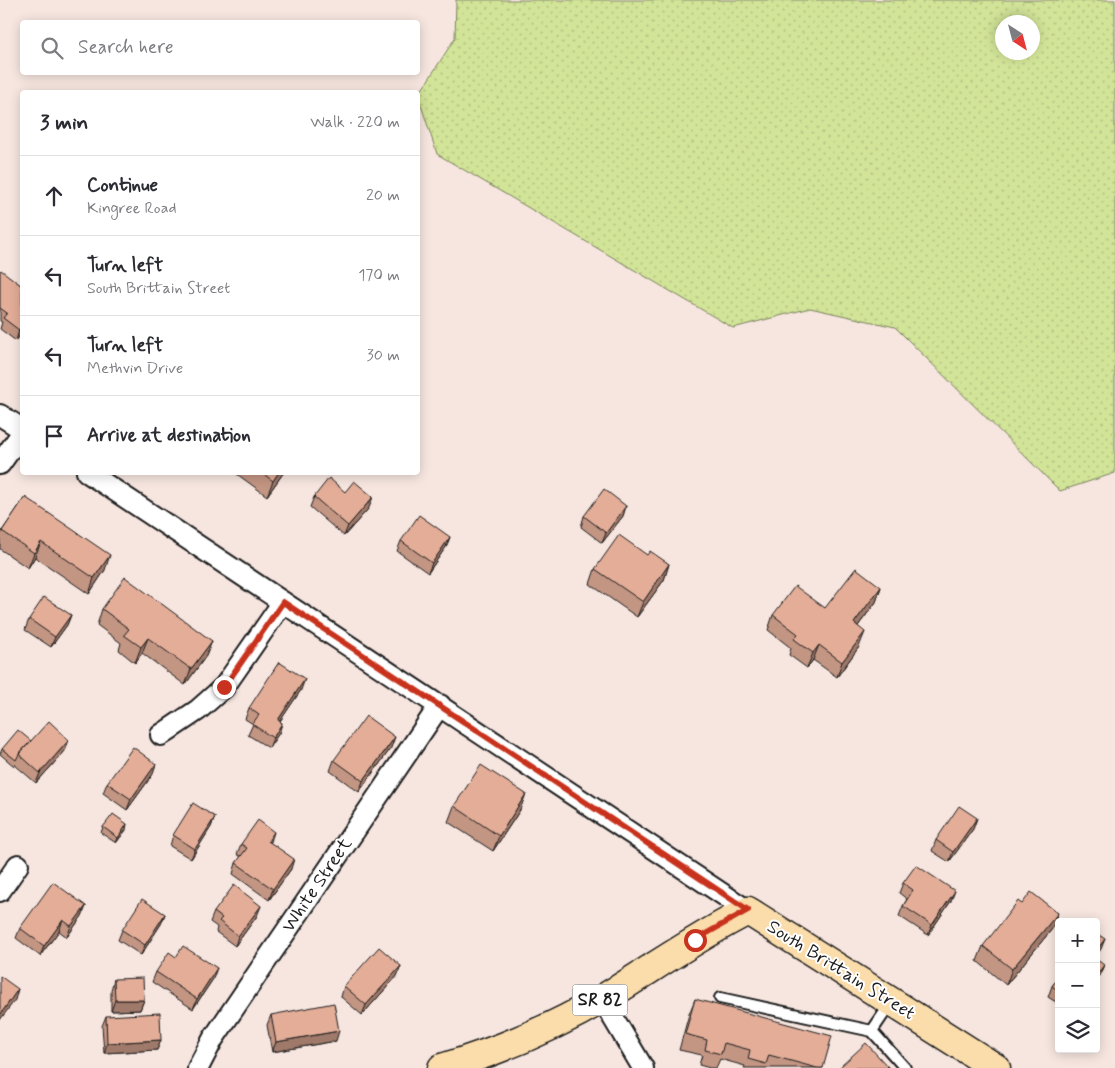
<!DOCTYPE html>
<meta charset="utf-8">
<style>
body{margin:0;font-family:Mynerve,sans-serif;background:#f2f2f3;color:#2b2b33}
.controls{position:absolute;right:15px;bottom:15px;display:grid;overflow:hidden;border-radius:5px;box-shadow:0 2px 12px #0003}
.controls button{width:45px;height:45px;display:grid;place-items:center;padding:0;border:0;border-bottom:1px solid #e1e1e2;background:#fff;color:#2b2b33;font:25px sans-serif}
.compass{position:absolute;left:995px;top:15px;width:45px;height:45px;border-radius:50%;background:#fff;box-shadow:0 2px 12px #0003;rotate:144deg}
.stop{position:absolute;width:15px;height:15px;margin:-11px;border:4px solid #c8321e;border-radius:50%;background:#fff}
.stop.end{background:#c8321e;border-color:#fff;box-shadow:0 1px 5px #0008}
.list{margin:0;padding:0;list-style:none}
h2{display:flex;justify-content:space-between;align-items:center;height:65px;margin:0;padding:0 20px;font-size:21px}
h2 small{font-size:16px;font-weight:400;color:#7c7c81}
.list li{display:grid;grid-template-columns:32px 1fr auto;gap:15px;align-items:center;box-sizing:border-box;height:80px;padding:0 20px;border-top:1px solid #e1e1e2}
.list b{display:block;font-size:19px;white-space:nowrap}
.list p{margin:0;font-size:16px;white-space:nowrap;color:#7c7c81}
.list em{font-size:16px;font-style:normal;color:#7c7c81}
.icon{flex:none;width:28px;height:28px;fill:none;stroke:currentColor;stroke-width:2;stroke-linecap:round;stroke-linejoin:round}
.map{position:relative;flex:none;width:1115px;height:1068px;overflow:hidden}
.search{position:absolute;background:#fff;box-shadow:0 2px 12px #0003;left:20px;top:20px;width:400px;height:55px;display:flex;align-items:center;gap:12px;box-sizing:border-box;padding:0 18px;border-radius:5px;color:#7c7c81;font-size:19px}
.panel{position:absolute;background:#fff;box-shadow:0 2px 12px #0003;left:20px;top:90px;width:400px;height:385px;border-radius:5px}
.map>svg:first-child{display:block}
</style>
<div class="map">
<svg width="1115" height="1068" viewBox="0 0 1115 1068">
<defs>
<pattern id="grass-dots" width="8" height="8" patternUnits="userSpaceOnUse" patternTransform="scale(1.25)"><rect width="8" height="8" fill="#d2e498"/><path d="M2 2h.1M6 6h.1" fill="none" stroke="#b4c382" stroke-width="1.8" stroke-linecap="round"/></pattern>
</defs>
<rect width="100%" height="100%" fill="#f7e6e0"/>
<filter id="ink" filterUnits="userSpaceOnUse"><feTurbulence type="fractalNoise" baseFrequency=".02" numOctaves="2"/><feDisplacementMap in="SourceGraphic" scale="10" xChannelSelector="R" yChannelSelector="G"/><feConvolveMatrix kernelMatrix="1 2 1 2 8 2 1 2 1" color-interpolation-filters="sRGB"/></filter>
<g filter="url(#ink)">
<path fill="url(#grass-dots)" stroke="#77805a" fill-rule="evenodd" d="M456,0h659v473l-55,18 -165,-164 -85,-19 -77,20 -296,-174 -19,-58 37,-58zM1002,22h30v30h-30z"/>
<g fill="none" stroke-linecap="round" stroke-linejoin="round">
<defs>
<path id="service" d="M720,998l152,33 33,37
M872,1031l19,-28"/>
<path id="minor" d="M0,415l22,14
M0,464l22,-31
M87,472l661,439
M161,735l37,-25 26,-23 59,-85
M0,891l18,-26
M602,999l41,69
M198,1068l15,-29 227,-334"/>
<path id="primary" d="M442,1068c56,-17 111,-40 162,-70 48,-29 94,-62 144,-87l248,157"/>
</defs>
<use href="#service" stroke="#1c1c1c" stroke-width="14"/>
<use href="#minor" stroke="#1c1c1c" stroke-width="24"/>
<use href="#primary" stroke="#1c1c1c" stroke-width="31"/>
<use href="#service" stroke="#fff" stroke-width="10"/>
<use href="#minor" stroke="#fff" stroke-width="20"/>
<use href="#primary" stroke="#fbddab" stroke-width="28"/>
</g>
<path fill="#c39583" stroke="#1c1c1c" d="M0,271l22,15v49l-1,-1 -5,7 -16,-12 2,-7 -2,-1z
M234,472h50l-17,24z
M345,492l24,16 -25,28 -34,-29 4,-10z
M25,497l80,73 -16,24 -54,-37 -7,11 -28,-19v-13l2,-5z
M626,506l-3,10 -21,27 -21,-16 3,-11z
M450,537l-4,10 -18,26 -31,-22 4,-10z
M647,555l22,9 -5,16 -27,37 -47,-33 5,-15z
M881,587l-5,15 -18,24 1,21 -22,30 -24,-17 -6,8 -18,-13 2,-7 -23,-18 5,-15 52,-7z
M102,609l110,32 -6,15 -21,29 -43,-32 -7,10 -16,-13 2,-7 -24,-18z
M71,615l-4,10 -16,22 -26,-17 4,-11z
M301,690l-21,31 2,2 -3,10 -10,15 -21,-13 5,-11 -8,-5 4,-11z
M31,741l34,10 -29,32 -21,-18v-1l-1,2 -14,-12 2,-5z
M391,748l-32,44 -29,-21 4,-11z
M153,774l-26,36 -24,-17 4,-10z
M454,806l66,4 -27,41 -45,-29z
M215,817l-4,10 -20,32 -21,-13 3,-11z
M977,818l-4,11 -24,33 -17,-11 4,-11z
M103,827l23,3 -10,13 -15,-10z
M270,842l21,27 -22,31 -36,-26 3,-11 5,-6 -4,-3 4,-10z
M903,883l48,18 -23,34 -29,-19 4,-10 4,-7 -8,-6z
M86,906l-4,10 -15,21 -8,-6 -19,25 -24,-18 4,-10z
M214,912l43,4 -22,30 -19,-14 1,-5 -7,-5z
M165,914l-4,10 -20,31 -23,-15 4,-10z
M1052,929l-46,56 -29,-24 6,-15z
M401,966l-4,10 -35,39 -21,-18 3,-11z
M156,972l57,7 -20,30 -41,-27z
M1059,977v27l-11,-7 4,-11z
M114,979l30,21 -4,10 -29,1v-21z
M695,999l128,69h-79l1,-2 -25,-7 -4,9h-6l-11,-3 3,-10 -23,-5 10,-36z
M271,1015l65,26 -64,11 -5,-27z
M106,1016l55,24 -4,10 -53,3 -2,-27z"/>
<path fill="#9f796a" stroke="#1c1c1c" d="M22,326v3l-1,5 -5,7 3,-11z
M279,472h5l-17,24 6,-15z
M373,497l-4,11 -25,28 4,-10z
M626,506l-3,10 -21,27 4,-10z
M450,537l-4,10 -18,26 4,-10z
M41,542l-6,15 -7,11 6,-15z
M110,555l-5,15 -16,24 5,-16z
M669,564l-5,16 -27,37 6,-15z
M881,587l-5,15 -28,37 6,-16z
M71,615l-4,10 -16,22 4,-10z
M865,632l-6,15 -22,30 5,-15z
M148,638l-6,15 -7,10 6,-16z
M212,641l-6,15 -21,29 6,-16z
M819,645l-6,15 -6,8 6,-15z
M305,679l-4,11 -27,40 4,-10z
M282,723l-3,10 -10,15 4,-10z
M395,737l-4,11 -32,44 4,-11z
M69,740l-4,11 -29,32 4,-10z
M156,764l-3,10 -26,36 4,-11z
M526,794l-6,16 -27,41 6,-15z
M215,817l-4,10 -20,32 4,-10z
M977,818l-4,11 -24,33 4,-10z
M127,824l-1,6 -10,13 2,-5z
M274,832l-3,10 -3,-1z
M294,859l-3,10 -22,31 4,-11z
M955,891l-4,10 -23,34 4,-10z
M86,906l-4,10 -15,21 4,-11z
M261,906l-4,10 -22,30 3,-10z
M1058,913l-6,16 -46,56 6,-16z
M165,914l-4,10 -20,31 4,-10z
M63,920l-4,11 -19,25 4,-10z
M1105,939l-4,10 -5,7v-5z
M1104,965l-4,10 -4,6v-5z
M401,966l-4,10 -35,39 4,-10z
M217,968l-4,11 -20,30 4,-10z
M18,989l-3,11 -15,20v-5z
M115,1000h29l-4,10 -29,1z
M339,1031l-3,10 -64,11 4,-10z
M161,1040l-4,10 -53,3 3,-10z"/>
<path fill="#e3ad98" stroke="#1c1c1c" d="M1,270l21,16v40l-3,4 -16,-12 4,-5 -7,-5v-37z
M261,472h18l-6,9z
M329,478l16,14 9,-11 19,16 -25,29 -34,-29z
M604,489l22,17 -20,27 -22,-17z
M25,497l85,58 -16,23 -53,-36 -7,11 -32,-22z
M419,515l31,22 -18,26 -31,-22z
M619,535l28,20 3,-4 19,13 -26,38 -48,-33z
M856,568l25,19 -27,36 11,9 -23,30 -23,-17 -6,8 -19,-14 4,-5 -25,-19 22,-29 30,22z
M125,577l87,64 -21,28 -43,-31 -7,9 -17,-12 5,-6 -27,-20z
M44,597l27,18 -16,22 -26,-18z
M279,662l26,17 -27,41 4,3 -9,15 -21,-14 7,-9 -10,-7z
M366,716l29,21 -32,44 -29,-21z
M49,721l20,19 -29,33 -21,-19z
M18,730l13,11 -12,13 -3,6 -14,-11z
M133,747l23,17 -25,35 -24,-16z
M481,765l45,29 -27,42 -45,-30z
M193,803l22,14 -20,32 -22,-14z
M959,806l18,12 -24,34 -17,-12z
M113,814l14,10 -9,14 -15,-11z
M258,820l16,12 -6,9 26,18 -21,30 -37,-26 11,-15 -6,-4z
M916,865l39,26 -23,34 -29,-19 10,-16 -10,-7z
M53,882l33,24 -15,20 -8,-6 -19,26 -24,-18z
M234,885l27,21 -23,30 -19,-15 3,-3 -8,-6z
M1031,892l27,21 -46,56 -29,-23 35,-45 4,3z
M142,899l23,15 -20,31 -23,-15z
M1096,933l9,6 -9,12z
M183,946l34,22 -20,31 -41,-27 13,-20 7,5z
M379,947l22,19 -35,39 -22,-19z
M1096,959l8,6 -8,11z
M0,976l18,13 -18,26z
M1059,977v14l-7,-5z
M143,978l1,22h-29l-1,-21z
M695,999l137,37 -9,32h-6l-48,-13 -3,9 -18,-5 2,-9 -26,-7 -3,11 -16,-4 2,-10 -22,-6z
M334,1003l5,28 -63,11 -5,-27z
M160,1013l1,27 -54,3 -1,-27z
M866,1043l23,25h-47l-2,-1z"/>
</g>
<g fill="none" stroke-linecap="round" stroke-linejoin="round" filter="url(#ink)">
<path stroke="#c8321e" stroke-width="6" d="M224,687l59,-85 465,308 -53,30"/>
</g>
<g text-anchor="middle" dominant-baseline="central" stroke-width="4" stroke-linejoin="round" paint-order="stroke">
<rect fill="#fff" stroke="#606060" stroke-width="1" x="572.5" y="984.5" width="55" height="31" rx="4"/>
<g font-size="18" font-weight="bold" fill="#1c1c1c">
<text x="600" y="1000">SR 82</text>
</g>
<g font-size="19" fill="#1c1c1c" stroke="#fff">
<text transform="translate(317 885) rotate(-56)">White Street</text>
<text transform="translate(841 970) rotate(32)">South Brittain Street</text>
</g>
</g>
</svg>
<div class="controls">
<button>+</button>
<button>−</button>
<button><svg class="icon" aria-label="layers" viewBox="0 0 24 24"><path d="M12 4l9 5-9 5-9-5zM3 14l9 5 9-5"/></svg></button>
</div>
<svg class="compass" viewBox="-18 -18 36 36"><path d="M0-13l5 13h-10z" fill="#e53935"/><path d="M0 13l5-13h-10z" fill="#7c7c81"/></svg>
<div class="stop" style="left:695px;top:940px"></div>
<div class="stop end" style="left:224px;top:687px"></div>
<div class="search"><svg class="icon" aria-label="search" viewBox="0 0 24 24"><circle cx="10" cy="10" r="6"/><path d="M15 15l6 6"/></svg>Search here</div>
<section class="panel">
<h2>3 min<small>Walk · 220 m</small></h2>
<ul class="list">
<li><svg class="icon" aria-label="ahead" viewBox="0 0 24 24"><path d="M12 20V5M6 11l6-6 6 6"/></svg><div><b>Continue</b><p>Kingree Road</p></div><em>20 m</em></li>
<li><svg class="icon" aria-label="left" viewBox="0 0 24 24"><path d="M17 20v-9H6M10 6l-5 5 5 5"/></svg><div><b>Turn left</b><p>South Brittain Street</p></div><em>170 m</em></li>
<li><svg class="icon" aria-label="left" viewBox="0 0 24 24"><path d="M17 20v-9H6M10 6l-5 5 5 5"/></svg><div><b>Turn left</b><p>Methvin Drive</p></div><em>30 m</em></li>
<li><svg class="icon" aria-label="arrive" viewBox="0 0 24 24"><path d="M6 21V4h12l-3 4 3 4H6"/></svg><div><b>Arrive at destination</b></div></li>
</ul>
</section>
</div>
